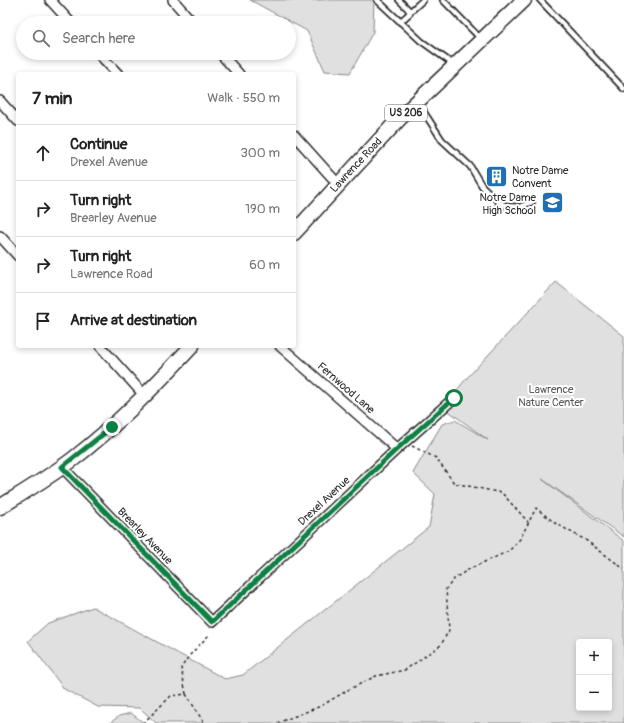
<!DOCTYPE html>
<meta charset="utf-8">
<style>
body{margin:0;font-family:Pangolin,sans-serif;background:#f2f2f2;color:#222}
.controls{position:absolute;right:12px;bottom:12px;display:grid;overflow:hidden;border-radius:4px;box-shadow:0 2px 6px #0003}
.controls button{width:36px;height:36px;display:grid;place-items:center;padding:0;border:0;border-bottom:1px solid #e0e0e0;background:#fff;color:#222;font:20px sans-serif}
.stop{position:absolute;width:12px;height:12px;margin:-9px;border:3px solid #0b8043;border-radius:50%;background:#fff}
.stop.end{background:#0b8043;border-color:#fff;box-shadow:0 1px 4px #0008}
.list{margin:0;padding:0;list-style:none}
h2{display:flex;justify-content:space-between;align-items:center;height:52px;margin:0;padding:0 16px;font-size:17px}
h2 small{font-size:13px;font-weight:400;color:#767676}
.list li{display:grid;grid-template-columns:26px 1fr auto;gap:12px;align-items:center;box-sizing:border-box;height:56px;padding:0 16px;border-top:1px solid #e0e0e0}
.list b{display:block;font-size:15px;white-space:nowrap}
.list p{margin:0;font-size:13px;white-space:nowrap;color:#767676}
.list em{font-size:13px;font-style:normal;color:#767676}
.icon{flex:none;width:22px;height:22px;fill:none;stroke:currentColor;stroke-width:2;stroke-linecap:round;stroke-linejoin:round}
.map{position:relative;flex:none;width:624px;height:723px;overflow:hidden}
.search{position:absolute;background:#fff;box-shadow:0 2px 6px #0003;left:16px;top:16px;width:280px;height:44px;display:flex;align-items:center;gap:10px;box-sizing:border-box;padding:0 14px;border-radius:22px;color:#767676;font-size:15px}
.panel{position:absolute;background:#fff;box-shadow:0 2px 6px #0003;left:16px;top:72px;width:280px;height:276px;border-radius:4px}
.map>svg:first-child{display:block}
</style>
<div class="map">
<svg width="624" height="723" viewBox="0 0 624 723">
<rect width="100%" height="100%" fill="#fff"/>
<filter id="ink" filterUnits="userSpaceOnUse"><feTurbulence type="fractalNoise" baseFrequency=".025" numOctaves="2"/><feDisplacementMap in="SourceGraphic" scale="8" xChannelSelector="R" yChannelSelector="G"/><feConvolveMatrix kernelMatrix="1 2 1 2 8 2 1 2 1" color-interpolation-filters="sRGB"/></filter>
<g filter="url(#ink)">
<path fill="#e0e0e0" stroke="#868686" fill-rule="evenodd" d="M250,0h124l-1,32 -23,41 -25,-2 -18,-40z
M556,282l68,54v201l-82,-58 82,62v182h-468l-16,-15 -42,-1 -34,-18 -36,-48 20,-18 45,-16 132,72 18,-4 186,-148 6,-33 -22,-21 29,-49 13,-4 33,20 -45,-33 23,-28zM579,642h30v66h-30z
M131,713l13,10h-34l9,-7z"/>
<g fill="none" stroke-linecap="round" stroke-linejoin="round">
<defs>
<path id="lane" d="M377,0l44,41 32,23
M399,0l9,9 2,4 -10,9
M443,0l38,39
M540,0l84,89
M409,11l3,-1 11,-10
M418,103l24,37 28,26 12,20 18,17 7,3 12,1 13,-5"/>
<path id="street" d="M50,0l21,23
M173,0l20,23
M98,53l20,21
M220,53l19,21
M0,101l18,20
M294,135l44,49
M0,236l18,20
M100,346l45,50
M280,346l117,103
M62,467l150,155 185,-173 57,-51"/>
<path id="primary" d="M294,233l106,-115 124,-118
M0,507c24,-15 49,-30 72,-47 44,-34 82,-73 120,-114"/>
</defs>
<use href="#lane" stroke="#2b2b2b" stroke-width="8"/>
<use href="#street" stroke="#2b2b2b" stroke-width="12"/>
<use href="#primary" stroke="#2b2b2b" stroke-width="17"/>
<path stroke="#2b2b2b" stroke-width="1.5" stroke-dasharray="3 3" stroke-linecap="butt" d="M412,446l24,12 18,25 48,10 26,29
M186,694l-5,-26 8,-12 20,-21
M143,723l28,-27 15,-2 18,29
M277,723l44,-17 27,-16 28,-14 29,-6 36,-25 8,-15 -3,-41 9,-11 16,-10 38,-17 11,-12 16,-31 19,15 32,18 37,28"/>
<use href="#lane" stroke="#fff" stroke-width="4.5"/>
<use href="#street" stroke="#fff" stroke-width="9"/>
<use href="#primary" stroke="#fff" stroke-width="14"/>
</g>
</g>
<g fill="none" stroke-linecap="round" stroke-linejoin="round" filter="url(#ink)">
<path stroke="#0b8043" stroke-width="5" d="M112,427l-50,40 150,155 185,-173 57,-51"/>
</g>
<defs>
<symbol id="building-square" viewBox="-11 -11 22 22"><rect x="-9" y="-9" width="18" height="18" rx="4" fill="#1f6fb2" stroke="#fff"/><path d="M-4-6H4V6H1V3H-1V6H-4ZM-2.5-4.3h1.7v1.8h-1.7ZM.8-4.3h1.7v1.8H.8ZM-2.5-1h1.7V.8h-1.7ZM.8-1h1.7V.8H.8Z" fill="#fff"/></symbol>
<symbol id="school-square" viewBox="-11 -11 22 22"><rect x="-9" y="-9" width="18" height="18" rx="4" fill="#1f6fb2" stroke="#fff"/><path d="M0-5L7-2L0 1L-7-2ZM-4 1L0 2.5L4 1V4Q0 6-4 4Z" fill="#fff"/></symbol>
</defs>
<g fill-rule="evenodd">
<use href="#building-square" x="484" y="164" width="25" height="25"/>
<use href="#school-square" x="540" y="190" width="25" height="25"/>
</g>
<g text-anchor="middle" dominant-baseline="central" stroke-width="4" stroke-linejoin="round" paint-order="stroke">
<rect fill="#fff" stroke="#6b6b6b" stroke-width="1" x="385" y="105" width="42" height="16" rx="3"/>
<g font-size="10" font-weight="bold" fill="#2b2b2b">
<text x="406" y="113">US 206</text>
</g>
<g font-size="11" fill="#2b2b2b" stroke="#fff">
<text transform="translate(356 165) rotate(-47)">Lawrence Road</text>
<text transform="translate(346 388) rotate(41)">Fernwood Lane</text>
<text transform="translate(324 501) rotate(-43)">Drexel Avenue</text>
<text transform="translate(145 536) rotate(46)">Brearley Avenue</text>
</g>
<g font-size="11" fill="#2b2b2b" stroke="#fff" text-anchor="start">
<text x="512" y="170">Notre Dame<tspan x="512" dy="13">Convent</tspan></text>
<text x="536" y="197" text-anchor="end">Notre Dame<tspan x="536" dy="13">High School</tspan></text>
</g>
<g font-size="11" fill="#585858" stroke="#fff">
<text x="551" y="389">Lawrence<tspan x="551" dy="13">Nature Center</tspan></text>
</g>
</g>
</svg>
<div class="controls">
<button>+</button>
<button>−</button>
</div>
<div class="stop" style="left:454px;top:398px"></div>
<div class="stop end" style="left:112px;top:427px"></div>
<div class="search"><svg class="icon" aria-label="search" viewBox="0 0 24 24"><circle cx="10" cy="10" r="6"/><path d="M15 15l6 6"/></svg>Search here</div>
<section class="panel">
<h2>7 min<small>Walk · 550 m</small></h2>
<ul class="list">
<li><svg class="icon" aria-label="ahead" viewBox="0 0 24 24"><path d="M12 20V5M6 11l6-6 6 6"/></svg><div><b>Continue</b><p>Drexel Avenue</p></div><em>300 m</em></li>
<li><svg class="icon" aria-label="right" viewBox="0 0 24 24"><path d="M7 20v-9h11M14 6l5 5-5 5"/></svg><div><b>Turn right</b><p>Brearley Avenue</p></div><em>190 m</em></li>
<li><svg class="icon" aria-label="right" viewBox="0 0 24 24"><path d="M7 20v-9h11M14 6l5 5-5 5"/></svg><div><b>Turn right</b><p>Lawrence Road</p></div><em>60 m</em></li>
<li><svg class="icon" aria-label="arrive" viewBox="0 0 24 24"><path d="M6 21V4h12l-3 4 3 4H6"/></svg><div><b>Arrive at destination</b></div></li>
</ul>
</section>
</div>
